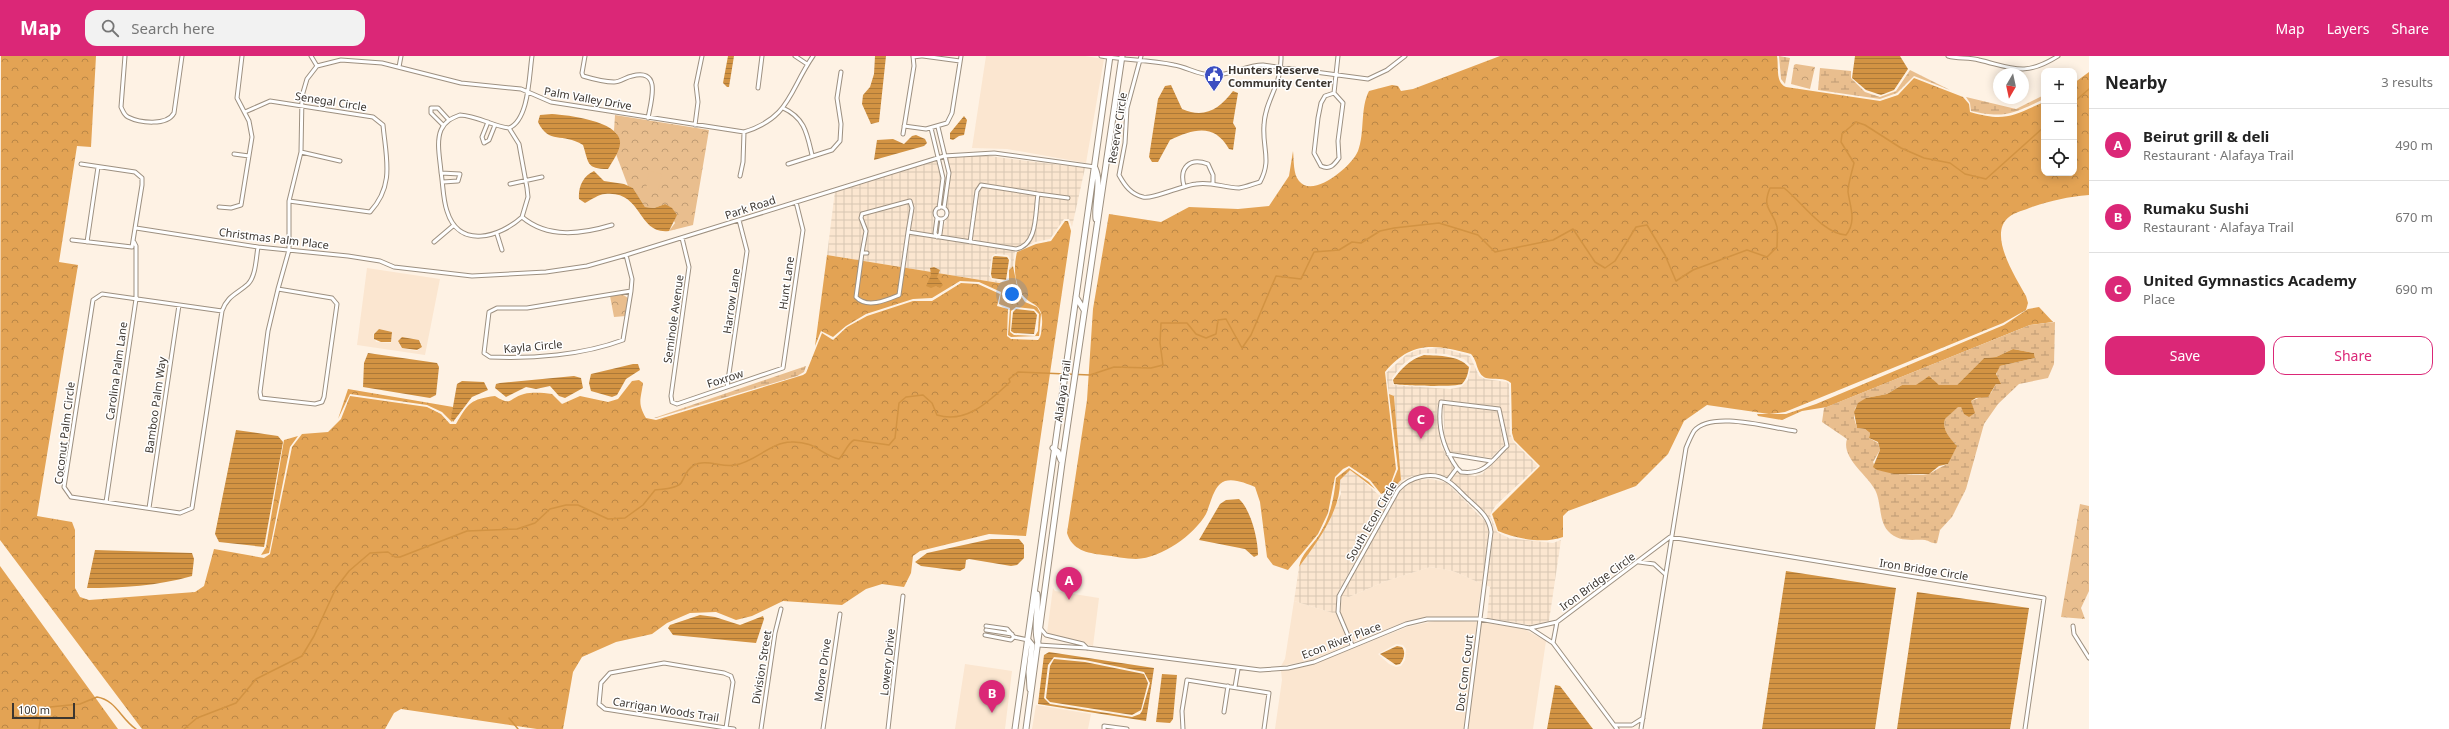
<!DOCTYPE html>
<meta charset="utf-8">
<style>
body{margin:0;font-family:"Noto Sans",sans-serif;background:#f2f2f2;color:#222}
.controls{position:absolute;right:12px;top:12px;display:grid;overflow:hidden;border-radius:8px;box-shadow:0 2px 10px #0003}
.controls button{width:36px;height:36px;display:grid;place-items:center;padding:0;border:0;border-bottom:1px solid #e0e0e0;background:#fff;color:#222;font:20px sans-serif}
.compass{position:absolute;left:1993px;top:12px;width:36px;height:36px;border-radius:50%;background:#fff;box-shadow:0 2px 10px #0003;rotate:189deg}
.scale{position:absolute;left:12px;bottom:10px;width:63px;box-sizing:border-box;padding-left:4px;border:2px solid #3c3630;border-top:0;font-size:11px;line-height:14px;white-space:nowrap;color:#3c3630;-webkit-text-stroke:3px #fff;paint-order:stroke}
.you{position:absolute;left:1012px;top:238px;width:14px;height:14px;margin:-10px;border:3px solid #fff;border-radius:50%;background:#1a73e8;box-shadow:0 0 0 6px #1a73e833}
.badge{display:grid;place-items:center;width:26px;height:26px;border-radius:50%;background:#db2777;color:#fff;font-size:13px;font-weight:700}
.pin{position:absolute;translate:-50% -33px;filter:drop-shadow(0 1px 2px #0008)}
.pin::after{content:'';position:absolute;top:21px;width:14px;height:12px;background:inherit;clip-path:polygon(0 0,100% 0,50% 100%)}
.list{margin:0;padding:0;list-style:none}
h2{display:flex;justify-content:space-between;align-items:center;height:52px;margin:0;padding:0 16px;font-size:17px}
h2 small{font-size:13px;font-weight:400;color:#767676}
.list li{display:grid;grid-template-columns:26px 1fr auto;gap:12px;align-items:center;box-sizing:border-box;height:72px;padding:0 16px;border-top:1px solid #e0e0e0}
.list b{display:block;font-size:15px;white-space:nowrap}
.list p{margin:0;font-size:13px;white-space:nowrap;color:#767676}
.list em{font-size:13px;font-style:normal;color:#767676}
.actions{display:flex;gap:8px;padding:12px 16px}
.actions a{flex:1;padding:9px 0;border:1px solid #db2777;border-radius:12px;text-align:center;font-size:14px;color:#db2777}
.actions .main{background:#db2777;color:#fff}
.icon{flex:none;width:22px;height:22px;fill:none;stroke:currentColor;stroke-width:2;stroke-linecap:round;stroke-linejoin:round}
.map{position:relative;flex:none;width:2089px;height:673px;overflow:hidden}
header{display:flex;align-items:center;gap:24px;box-sizing:border-box;height:56px;padding:0 20px;background:#db2777;color:#fff}
header strong{font-size:19px}
nav{display:flex;gap:22px;margin-inline-start:auto;font-size:14px}
.search{width:280px;height:36px;background:#f2f2f2;display:flex;align-items:center;gap:10px;box-sizing:border-box;padding:0 14px;border-radius:12px;color:#767676;font-size:15px}
main{display:flex}
aside{flex:1;background:#fff}
.map>svg:first-child{display:block}
</style>
<header>
<strong>Map</strong>
<div class="search"><svg class="icon" aria-label="search" viewBox="0 0 24 24"><circle cx="10" cy="10" r="6"/><path d="M15 15l6 6"/></svg>Search here</div>
<nav><a>Map</a><a>Layers</a><a>Share</a></nav>
</header>
<main>
<div class="map">
<svg width="2089" height="673" viewBox="0 0 2089 673">
<defs>
<pattern id="industrial-grid" width="8" height="8" patternUnits="userSpaceOnUse"><rect width="8" height="8" fill="#fbe6d0"/><path d="M0 4h8M4 0v8" fill="none" stroke="#d8c6b3"/></pattern>
<pattern id="forest-crowns" width="20" height="18" patternUnits="userSpaceOnUse"><rect width="20" height="18" fill="#e3a354"/><path d="M2 6a3 3 0 1 1 6 0M12 15a3 3 0 1 1 6 0" fill="none" stroke="#b98646"/></pattern>
<pattern id="wetland-marsh" width="20" height="14" patternUnits="userSpaceOnUse"><rect width="20" height="14" fill="#e9be8e"/><path d="M1 5h8M5 5V1M11 12h8M15 12V8" fill="none" stroke="#be9b74"/></pattern>
<pattern id="park-crowns" width="20" height="18" patternUnits="userSpaceOnUse"><rect width="20" height="18" fill="#e9be8e"/><path d="M2 6a3 3 0 1 1 6 0M12 15a3 3 0 1 1 6 0" fill="none" stroke="#be9b74"/></pattern>
<pattern id="water-rules" width="6" height="5" patternUnits="userSpaceOnUse"><rect width="6" height="5" fill="#d29343"/><path d="M0 2.5h6" fill="none" stroke="#ac7938"/></pattern>
</defs>
<rect width="100%" height="100%" fill="#fef2e4"/>
<path fill="#fbe6d0" fill-rule="evenodd" d="M986,0h99l19,3 -18,104 -79,-14 -35,-1z
M367,212l73,11 -15,76 -68,-10zM379,273l13,3 -1,11 -15,-1 -3,-8zM402,281l18,3 2,7 -5,4 -16,-3 -3,-7z
M1430,511l23,4 29,13 -5,33h-50l-22,5 -52,20 -13,-31 2,-15 7,1 37,-16z
M1053,532l2,3 44,7 -6,48 -46,-13z
M1294,545l42,13 13,30 -36,16 -32,6 4,-7z
M1439,564l38,2 -13,107h-189l7,-49 -1,-9 33,-7 93,-37zM1396,588l7,1 3,4 -1,11 -4,6 -5,1 -7,-3 -11,-10z
M1481,566l43,7 22,12 -13,88h-65z
M965,608l47,7 -7,58h-50z
M1036,649l55,9 -3,15h-56z"/>
<path fill="url(#industrial-grid)" fill-rule="evenodd" d="M981,99l104,13 -13,59 -3,-8h-5l-14,20 -15,3 -20,9 -2,15 -4,4 2,-10 -3,-5 -13,-1 -3,2 -3,19 3,5 8,1 -1,2 -172,-28 8,-64 101,-31 4,7 1,11 -4,28 -4,7 1,12 4,1 1,-5v5l4,1 6,-13 -3,-7 5,-33 -4,-16z
M1442,292l28,8 9,20 6,3 22,3 2,2 1,49 3,8 25,25 -42,39 -6,10 7,17 12,6 44,5 8,-3 -12,81 -19,4 -43,-7 3,-31 -4,-2 7,-53 -1,-11 -41,-41 6,-9 3,3 15,2 7,-2 27,-29 -10,-38 -58,-7 -2,2 -2,10 4,34 13,22 -6,9 -16,-3 -20,2 -9,4 -7,8 -59,106 -1,20 -42,-13 5,-34 30,-47 12,-26 -1,-14 10,-11 30,27 5,1 16,-17 -7,-84 -5,-2 -3,-21 20,-18 11,-5zM1424,297l22,1 18,5 7,7 -3,14 -7,7 -11,2 -57,-4 -1,-7 9,-12 11,-9z
M1443,349l54,6 7,34 -13,13 -42,-6 -4,-7z
M1432,423l15,4 40,40 2,9 -7,52 -29,-13 -23,-4 -44,14 -37,16 -7,-1 -3,9 2,-8 58,-106 14,-11z"/>
<path fill="url(#forest-crowns)" fill-rule="evenodd" d="M1,0h95l-5,91 -14,-1 -18,116 19,3 -41,251 35,6 3,8v58l5,9 9,3 106,-8 9,-6 10,-37 50,9 6,-4 22,-107 10,-13 26,-2 13,-13 9,-23 77,11 14,7 9,10h6c12,-21 15,-25 39,-28 17,11 14,2 29,-2 9,-2 19,-1 28,0l10,10 18,-8 28,6 10,-3 14,-18 7,-1 4,3c-2,16 -6,20 3,35l10,2 147,-45 3,-2 16,-40 11,7 14,-13 20,-11 46,-15h19l29,-18 17,1 22,10 -3,12 11,3 -1,27 4,3 27,1c4,-4 3,-10 4,-15 2,-26 -15,-17 -23,-36 -5,-12 -5,-24 -2,-37l19,-8 15,-3 14,-20h3l3,10 -45,305 -37,-2 -69,17 -7,5 -2,17 -7,14 -22,-3 -16,5 -24,16 -59,-4 -31,15 -16,4 -20,-8 -26,1 -23,10 -15,11 -36,8 -34,15 -9,15 -10,57h-26l-136,-20 -7,4 -9,16h-243l-142,-189z
M1500,0h277c2,11 -2,26 9,31l94,14 18,-6 16,-17 49,19 6,7 1,8c35,10 42,4 74,-10v71h30v-90l15,-11v123c-22,2 -36,5 -57,12 -7,3 -17,5 -23,10 -22,17 7,61 17,79l2,7 -2,7 -23,13 -218,89 -16,2 -62,-9 -23,16 -16,33 -32,32 -68,25 -5,5v21c-19,7 -46,2 -65,-6l-6,-17 48,-48 -26,-26 -2,-7 -1,-50c-6,-6 -17,-3 -25,-5 -10,-4 -8,-17 -15,-24 -37,-10 -60,-13 -86,18l11,97 -8,22 -7,3 -11,-14 -21,-14 -6,3 -8,8 -7,36 -10,21 -30,36 -15,-5 -6,-8 -7,-55 -5,-15c-10,-4 -26,-11 -35,-3 -7,6 -10,21 -14,30 -12,21 -44,44 -70,45 -10,0 -22,-3 -33,-4 -16,-2 -31,-5 -36,-22l20,-133 6,-91 16,-95 52,8 28,-15 49,2 31,-3 20,-30 4,-25c1,9 0,23 6,30 14,18 53,-15 59,-30 7,-18 2,-43 11,-60l23,-6 6,1 3,5 12,-2z
M827,199l172,28 10,-3v-10l4,-4 5,25 7,11 12,5 4,7 -2,22 -28,1 -3,-2 2,-27 -11,-4 2,-12 -22,-10 -19,-1 -28,17 -19,1 -47,15 -20,12 -13,11 -12,-6 -6,15zM1016,251l18,2 5,5 -1,17 -3,5 -21,-1 -4,-3 1,-21z
M2039,251l14,15 -23,3 -203,82 -25,4 -20,9 -24,-4 -1,-2h29l30,-10 188,-79 24,-16z
M348,333l105,18 -1,15 -10,-10 -15,-7 -77,-11 -12,25z
M1389,338l5,2 7,84 -16,17 -2,-1 6,-5 9,-22z
M298,380l-8,11 -21,106 -8,2 5,-8 18,-107z
M1349,412l20,14 6,7 -25,-19 -10,10c1,31 -23,62 -41,87 2,-13 13,-21 20,-32 11,-17 15,-36 17,-57z
M0,510l118,163h-118z"/>
<path fill="url(#wetland-marsh)" fill-rule="evenodd" d="M1779,0l11,2 -5,26 -4,-5z
M1820,12l31,3v7l14,14 15,5 16,-6 14,-21 40,20 -36,-14 -17,17 -17,6 -62,-9z
M2044,39v4c-30,14 -39,20 -73,12l-1,-8 -4,-6 50,12z
M2055,266l-1,42 -6,14 -29,6 -21,20 -14,20 -18,65 -14,28 -12,13 -3,13c-5,1 -7,-2 -12,-3 -13,-1 -26,3 -37,-9 -10,-11 -6,-30 -14,-43 -8,-14 -33,-31 -27,-49l-25,-17 2,-14 206,-83zM2013,293l21,4 1,5 -35,8 -3,3 -1,15 -5,9 -20,8 1,4 -9,5 -2,-3h-4l-12,12c-2,9 2,21 11,25l-8,20c-7,2 -14,8 -20,10 -16,3 -35,-3 -51,-4l-4,-8 7,-12 -2,-7 -9,-5 1,-5 -5,-4 -8,-1 -3,-10 1,-10 11,-10 21,-4 15,-9 14,1 10,-8h6l2,4 5,3h18l27,-27 12,-1z
M806,310l-2,6 -7,4 -141,42h-2z"/>
<path fill="url(#park-crowns)" d="M1796,8l19,3 -5,22 -19,-5 3,-19z
M615,59l94,15 -16,95 -24,6 6,-8 -10,-19 -11,4 -9,-1 -12,-19 -5,-2 -12,-32 1,-20 -3,-3z
M622,238l6,4 -2,18 -12,1 -4,-21z
M2080,448l9,2v85l-8,17 4,11 -24,-2z"/>
<path fill="#e9be8e" d="M649,115l13,3 -4,17 -12,-2z"/>
<path fill="url(#water-rules)" fill-rule="evenodd" d="M728,0h6l-5,31h-2l-4,-4z
M875,0h11l-7,66 -8,2 -9,-20 1,-9 7,-8 4,-13z
M1855,0h45l8,13 -14,21 -13,5 -15,-5 -14,-12z
M1171,29l11,24c23,10 37,0 51,-18l5,2 -5,30 3,5 -3,22 -4,-1c-15,-26 -35,-20 -59,-9l-12,22h-6l-3,-5 9,-58 7,-13z
M552,58c16,1 66,7 68,27 1,9 -8,21 -12,28 -22,0 -19,-6 -25,-24 -21,-13 -34,0 -45,-23l2,-7z
M964,60l3,4 -3,15 -5,1 -6,4 -3,-1v-6z
M916,79l9,4 2,4 -3,3 -50,14 3,-20 16,-1 11,5 8,-8z
M594,115l10,10 20,3 9,4 12,19 9,1 11,-4 7,4 5,7 -8,16c-32,4 -26,-41 -64,-37 -6,0 -14,6 -20,9l-6,-4c-1,-12 4,-23 15,-28z
M995,200l12,1 2,3 -3,20 -14,-2 -1,-4 2,-17z
M934,211l6,3 -3,7 6,8 -3,3 -4,-2 -5,2 -5,-2 5,-11 -1,-7z
M1016,253l18,2 3,4 -3,19 -20,-1 -3,-2 2,-19z
M379,273l13,3 -1,10h-10l-7,-3v-5z
M402,281l17,3 3,7 -5,3 -15,-2 -4,-7z
M2013,293l21,4 1,5 -35,8 -4,8 5,10h-5l-8,13 -12,1 -5,3 4,12 -6,4 -5,-3 -3,-7h-3l-13,12c-3,12 5,19 12,27l-9,18 -9,2 -10,8h-35l-17,-4 -4,-3 7,-17 -2,-8 -9,-4 1,-5 -5,-4 -8,-1 -3,-16 4,-9 8,-5 21,-4 15,-9h14l13,-9 10,9h18l27,-27 12,-1z
M368,297l69,10 2,4 -3,28 -6,3 -67,-11 1,-24z
M1424,299c16,1 34,0 45,12 -1,6 -2,12 -7,17 -5,3 -59,2 -68,0l-1,-4c9,-12 16,-20 31,-25z
M633,308h5l2,6 -14,9 -9,16 -5,2 -21,-6 -2,-8 2,-9z
M574,320l7,2 2,10 -18,10 -6,-2 -9,-10 -14,3 -10,-2 -20,10 -11,-9 1,-4 4,-1z
M462,325l22,1 4,8 -16,7 -19,25 -2,-4 6,-34z
M236,374l42,6 5,6 -19,105 -45,-5 -4,-8z
M1239,443c12,11 19,40 19,56l-4,2 -9,-8 -46,-9 21,-36 6,-4z
M991,483h28l5,6v13l-7,7 -6,1 -42,-7 -3,1 -1,8 -5,3 -39,-5 -6,-4 12,-9z
M95,494l97,3 2,6 -2,17c-35,10 -69,12 -105,12z
M1786,515l110,17 -21,141h-113z
M1917,536l112,16 -19,121h-113z
M700,559l15,2 25,8 23,-9 1,3 -8,24 -83,-8 -5,-7 2,-3z
M1397,590l5,1c4,5 2,12 -2,17l-4,1 -16,-11z
M1049,596l105,16 -8,53 -108,-17 6,-49zM1054,601l31,3 59,12 6,11 -8,28 -2,3 -8,3 -82,-13 -6,-6 4,-33z
M1054,603l31,3 59,12 4,9 -7,27 -9,5 -82,-13 -4,-4 4,-32z
M1162,618l15,1 -4,44 -3,4 -14,-1z
M1555,629l5,1 33,43h-46z"/>
<g fill="none" stroke-linecap="round" stroke-linejoin="round">
<path stroke="#d29343" stroke-width="1.5" d="M2074,46l15,-13
M509,662l9,11
M39,673l2,-15 9,-7 30,-3 17,-7c19,3 24,22 39,32
M184,673l13,-11 39,-15 20,-24 46,-23 12,-20 22,-48 13,-17 21,-18 18,-1 7,5h5l67,-26 50,-2 18,-6 15,-14 16,-4h12l30,14 17,-1 18,-13 12,-15c7,-1 22,-1 26,-7 4,-6 5,-13 12,-17 12,-8 29,2 42,-1 20,-3 36,-23 56,-23 25,-1 30,13 48,17 6,-6 8,-15 15,-19l35,5 6,-7 4,-35 7,-6 17,-2 9,8 5,12c30,9 52,-14 73,-33l-1,-3 9,-7 72,3 24,-8 37,1 12,-3 -3,-22 1,-20h26l9,11 10,4 10,-4 2,-14 8,-1 16,29 9,-13 25,-59 25,3 13,-27 25,-2 13,-8 9,1 19,-12 14,-3 45,-5 39,12 17,17 58,-12 20,-11 22,33 10,6 10,-7 21,-34 11,-2 18,30 11,26 17,-11 54,-20 20,7 10,-10c0,-6 1,-14 0,-20 -4,-18 -16,-17 -7,-39h14c17,13 39,46 62,47 11,-14 4,-28 2,-43 0,-9 4,-20 6,-29l-13,-21 1,-8 14,-12 9,3 36,23 23,10 26,5 15,11 21,5 58,-52"/>
<defs>
<path id="minor" d="M125,0l-4,51c2,4 3,8 7,10 12,6 39,9 46,-4l8,-57
M311,0l6,10
M585,0l-3,17 1,3c10,3 21,6 31,6 6,0 12,-5 18,-6 30,-8 19,25 16,42
M795,0l12,8
M923,0l37,5
M1101,0c24,4 48,4 73,9 13,2 24,10 38,10 18,1 33,-10 51,-10l105,14 19,-9 18,-14
M1141,0l-14,52 -2,35 -6,32c6,11 12,19 24,22 7,3 41,-12 53,-13 15,-3 28,4 43,4 7,-1 14,-4 21,-6 12,-22 2,-34 4,-57 1,-26 18,-39 17,-69
M1948,0c10,3 21,1 31,4 34,8 46,17 79,-4
M913,1l8,-1
M399,11l2,-11
M758,32l4,-32
M1334,37l9,10 -5,38 1,17c-5,7 -9,12 -18,8l-7,-13 4,-35 3,-15 4,-7z
M1334,37l4,-37
M783,52c22,10 24,26 29,47
M245,56l25,-11 103,16 10,8c3,33 12,60 -13,87l-81,-11
M460,59c18,1 32,11 49,13l10,16 8,44 1,9 -6,20c-22,20 -63,33 -75,-6 -4,-11 -4,-27 -6,-39 -1,-13 -5,-30 0,-42 4,-9 11,-12 19,-15z
M488,66l-6,15 2,6 5,-3 6,-15
M443,69l-12,-12v-5h7l11,12
M695,69l3,-23 -2,-17 6,-29
M904,70l22,3 21,-6 5,-10 9,-57
M938,71l11,46 -5,35
M509,72c20,-8 20,-52 23,-72
M931,72l12,50 -4,30
M903,78l11,-68 -1,-10
M301,96l39,9
M234,98l15,2
M788,108l44,-14 8,-9 1,-17 -4,-26 4,-26
M441,117l19,1 -2,7 -15,1
M740,120l3,-14 1,-30
M510,128l32,-7
M1184,130c-5,-18 5,-29 24,-22l5,11v8
M1038,138l30,4
M219,151l12,1 10,-3 11,-68 -3,-16 -12,-23 5,-42
M935 157a6 6 0 1 1 12 0a6 6 0 1 1-12 0Z
M522,161c26,22 60,17 90,8
M937,162l-2,15 2,4 3,-3 2,-15
M136,172l122,19 90,9 32,5 14,6 78,9 74,-4 41,-6 39,-11 318,-99 50,-3 101,14
M497,178l5,16
M682,182l7,29 -18,129 1,6 5,2 106,-36 20,-138 -7,-28
M72,184l60,7 10,-62v-7l-7,-6 -54,-8
M87,186l11,-75
M434,186l20,-17
M862,197l4,-22 -5,-13 1,-4 48,-13 2,7 -4,24
M867,197h-5l-6,44c11,12 31,3 43,-2l9,-63 108,17c22,-4 19,-36 22,-55l-57,-9 -4,6 -7,51
M626,199l6,24 -1,12
M278,233l11,-39v-49l12,-49 1,-56 5,-17 10,-13 24,-6 41,3 79,20 60,6 30,13 193,30c46,-14 45,-41 69,-76
M278,233l54,9 5,6 -13,93 -2,5 -7,2 -54,-6 -1,-6 8,-61z
M631,235l-8,49c-40,15 -91,19 -133,17l-6,-4 5,-41 8,-4h30z
M222,255l-120,-17 -9,6 -29,187 7,10 109,16 12,-5 30,-197c5,-15 15,-17 26,-27 8,-8 8,-26 10,-37
M727,331l20,-136 -8,-31
M1448,398l43,7
M1448,424l9,-12c-14,-20 -20,-42 -16,-66l58,7 8,37c-17,16 -22,29 -46,26l-4,-4
M106,446l30,-203v-53l-2,-4
M149,452l30,-203
M1639,506l15,2 11,10
M986,570l21,3 7,8 14,3
M2073,570l1,8 15,24
M1530,572l23,15 64,86
M1041,573l5,6 37,9 4,4
M986,574l26,4
M985,579l26,5 3,-3
M1553,587l4,-21
M1038,589l49,3 173,22 28,-2 26,-6 92,-38 21,-5h52l51,9 27,-6 113,-85 374,61 -19,131
M1352,589l-14,-33 1,-16 59,-106c11,-13 35,-20 50,-9 8,5 14,13 21,19 11,10 20,17 22,32l-25,197
M664,607l60,10 7,3 2,6 -7,46 -121,-19 -6,-5 2,-21 9,-10z
M1235,631l3,-18
M1224,656l4,-26
M1614,669h18l11,-7
M726,672l8,1
M761,673l14,-96 6,-24
M823,673l17,-115
M888,673l15,-133
M1104,673v-3l23,3
M1183,673l-1,-18 5,-31 82,13 -5,36
M1641,673l45,-281c2,-5 5,-12 8,-17 17,-21 77,-3 101,0"/>
<path id="primary" d="M1095,112c7,15 -1,35 1,51
M1076,241l8,13
M1053,392l5,4 3,8
M1037,538c2,16 -4,33 1,49
M1028,584l4,5 -3,27 1,17
M1015,673l95,-673
M1026,673l36,-266 60,-407"/>
</defs>
<use href="#minor" stroke="#9d9080" stroke-width="5"/>
<use href="#primary" stroke="#9d9080" stroke-width="7"/>
<use href="#minor" stroke="#fff" stroke-width="3"/>
<use href="#primary" stroke="#fff" stroke-width="5"/>
</g>
<defs>
<symbol id="civic-pin" viewBox="-11 -11 22 30"><path d="M0 17L-7.5 6A9.5 9.5 0 1 1 7.5 6Z" fill="#3c4ec1" stroke="#fff"/><path d="M-.6-6.5H3V-4.5H.6V-3L4-1V1h2V6H-6V1h2V-1L-.6-3ZM-1.2 2.5V6h2.4V2.5Z" fill="#fff"/></symbol>
</defs>
<g fill-rule="evenodd">
<use href="#civic-pin" x="1203" y="8" width="22" height="30"/>
</g>
<g text-anchor="middle" dominant-baseline="central" stroke-width="3" stroke-linejoin="round" paint-order="stroke">
<g font-size="11" font-weight="bold" fill="#3c3630" stroke="#fff" text-anchor="start">
<text x="1228" y="13">Hunters Reserve<tspan x="1228" dy="13">Community Center</tspan></text>
</g>
<g font-size="11" fill="#3c3630" stroke="#fff">
<text transform="translate(588 42) rotate(10)">Palm Valley Drive</text>
<text transform="translate(331 45) rotate(9)">Senegal Circle</text>
<text transform="translate(1117 72) rotate(-81)">Reserve Circle</text>
<text transform="translate(750 151) rotate(-18)">Park Road</text>
<text transform="translate(274 182) rotate(7)">Christmas Palm Place</text>
<text transform="translate(786 227) rotate(-82)">Hunt Lane</text>
<text transform="translate(731 245) rotate(-82)">Harrow Lane</text>
<text transform="translate(673 263) rotate(-82)">Seminole Avenue</text>
<text transform="translate(533 290) rotate(-5)">Kayla Circle</text>
<text transform="translate(116 315) rotate(-82)">Carolina Palm Lane</text>
<text transform="translate(725 322) rotate(-18)">Foxrow</text>
<text transform="translate(1062 335) rotate(-82)">Alafaya Trail</text>
<text transform="translate(155 349) rotate(-82)">Bamboo Palm Way</text>
<text transform="translate(64 377) rotate(-83)">Coconut Palm Circle</text>
<text transform="translate(1371 465) rotate(-60)">South Econ Circle</text>
<text transform="translate(1924 513) rotate(9)">Iron Bridge Circle</text>
<text transform="translate(1597 525) rotate(-36)">Iron Bridge Circle</text>
<text transform="translate(1341 584) rotate(-21)">Econ River Place</text>
<text transform="translate(887 606) rotate(-84)">Lowery Drive</text>
<text transform="translate(761 611) rotate(-81)">Division Street</text>
<text transform="translate(822 614) rotate(-82)">Moore Drive</text>
<text transform="translate(1464 617) rotate(-83)">Dot Com Court</text>
<text transform="translate(666 653) rotate(9)">Carrigan Woods Trail</text>
</g>
</g>
</svg>
<div class="controls">
<button>+</button>
<button>−</button>
<button><svg class="icon" aria-label="locate" viewBox="0 0 24 24"><circle cx="12" cy="12" r="6"/><path d="M12 2v4M12 18v4M2 12h4M18 12h4"/></svg></button>
</div>
<svg class="compass" viewBox="-18 -18 36 36"><path d="M0-13l5 13h-10z" fill="#e53935"/><path d="M0 13l5-13h-10z" fill="#767676"/></svg>
<div class="scale">100 m</div>
<div class="you"></div>
<div class="pin badge" style="left:1069px;top:544px">A</div>
<div class="pin badge" style="left:992px;top:657px">B</div>
<div class="pin badge" style="left:1421px;top:383px">C</div>
</div>
<aside>
<h2>Nearby<small>3 results</small></h2>
<ul class="list">
<li><span class="badge">A</span><div><b>Beirut grill &amp; deli</b><p>Restaurant · Alafaya Trail</p></div><em>490 m</em></li>
<li><span class="badge">B</span><div><b>Rumaku Sushi</b><p>Restaurant · Alafaya Trail</p></div><em>670 m</em></li>
<li><span class="badge">C</span><div><b>United Gymnastics Academy</b><p>Place</p></div><em>690 m</em></li>
</ul>
<div class="actions"><a class="main">Save</a><a>Share</a></div>
</aside>
</main>
